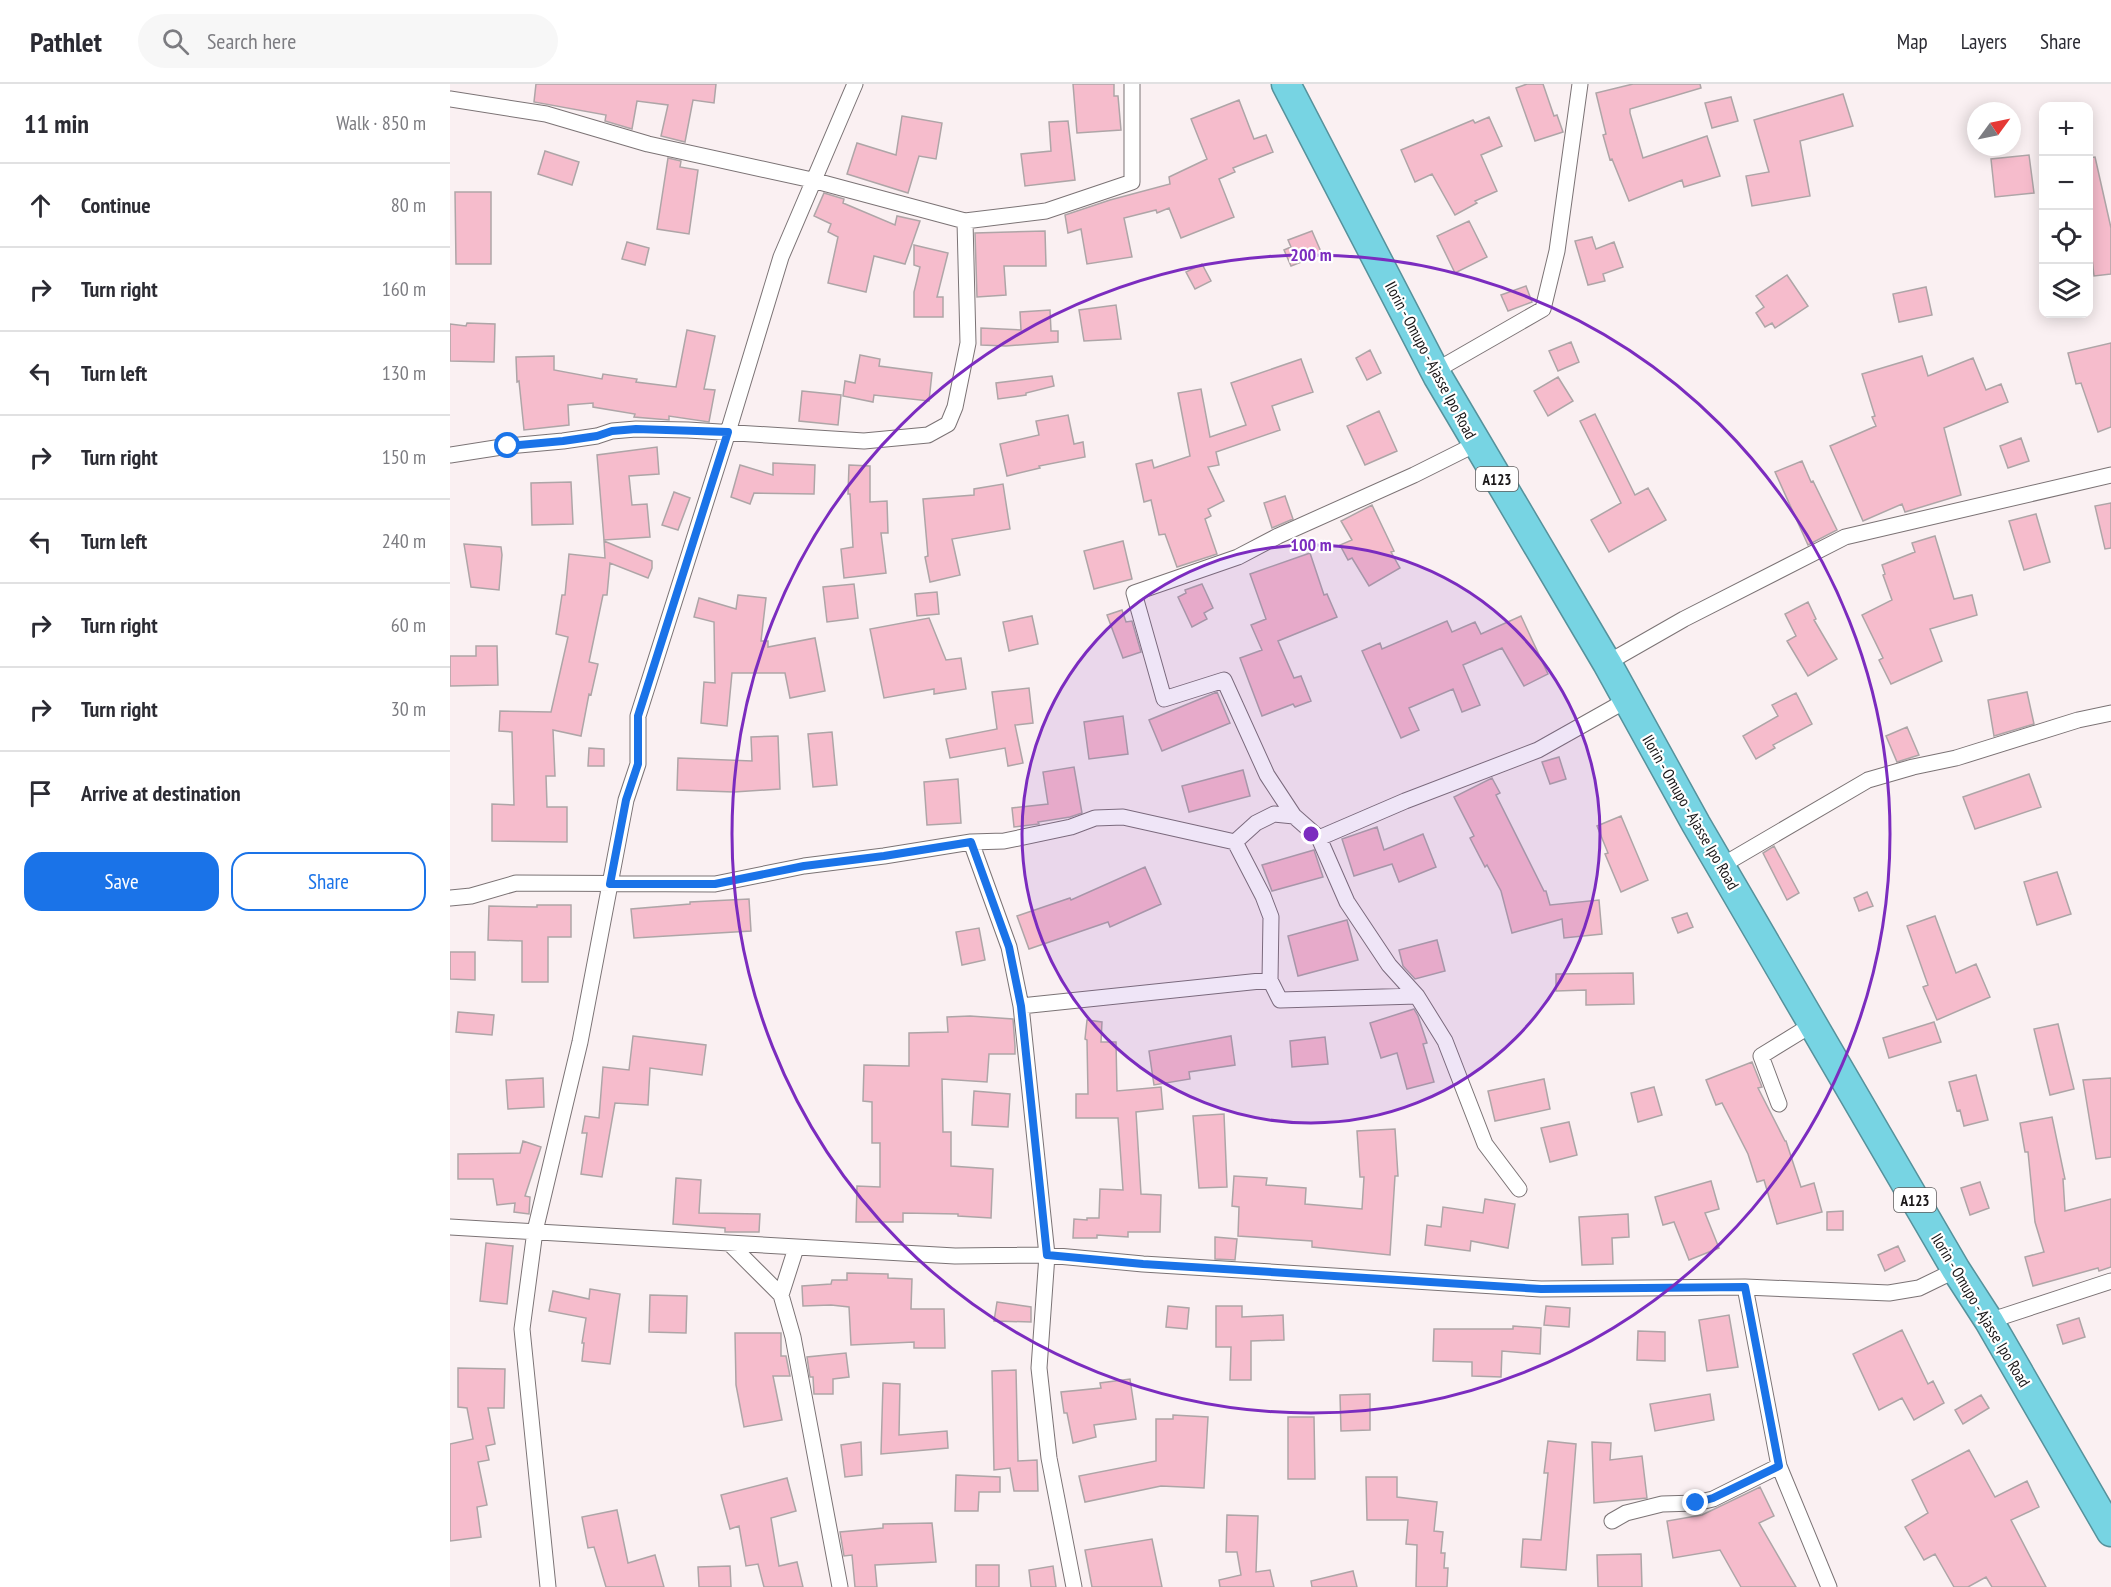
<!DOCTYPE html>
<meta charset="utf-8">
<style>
body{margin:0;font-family:"PT Sans Narrow",sans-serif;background:#f7f7f7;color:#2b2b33}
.controls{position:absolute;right:18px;top:18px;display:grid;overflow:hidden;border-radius:12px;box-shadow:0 3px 15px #0003}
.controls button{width:54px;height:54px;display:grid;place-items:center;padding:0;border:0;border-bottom:2px solid #e1e1e2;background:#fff;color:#2b2b33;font:30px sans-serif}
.compass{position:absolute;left:1517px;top:18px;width:54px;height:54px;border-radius:50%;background:#fff;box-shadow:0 3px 15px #0003;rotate:57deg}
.stop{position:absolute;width:18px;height:18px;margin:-14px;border:4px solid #1a73e8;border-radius:50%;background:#fff}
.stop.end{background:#1a73e8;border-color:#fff;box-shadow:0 2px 6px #0008}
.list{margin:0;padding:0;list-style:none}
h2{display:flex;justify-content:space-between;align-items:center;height:78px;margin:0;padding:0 24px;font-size:26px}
h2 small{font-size:20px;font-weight:400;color:#7c7c81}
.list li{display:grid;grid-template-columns:39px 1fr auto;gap:18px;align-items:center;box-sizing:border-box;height:84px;padding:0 24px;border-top:2px solid #e1e1e2}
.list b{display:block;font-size:22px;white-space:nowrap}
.list em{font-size:20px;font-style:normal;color:#7c7c81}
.actions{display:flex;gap:12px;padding:18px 24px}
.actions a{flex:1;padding:14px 0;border:2px solid #1a73e8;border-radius:18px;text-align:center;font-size:21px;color:#1a73e8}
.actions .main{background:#1a73e8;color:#fff}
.icon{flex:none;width:33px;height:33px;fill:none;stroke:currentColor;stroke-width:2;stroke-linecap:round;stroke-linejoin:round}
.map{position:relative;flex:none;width:1661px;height:1503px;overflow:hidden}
header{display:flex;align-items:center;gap:36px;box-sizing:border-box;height:84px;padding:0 30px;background:#fff;border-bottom:2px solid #e1e1e2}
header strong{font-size:28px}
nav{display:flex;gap:33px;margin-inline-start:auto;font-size:21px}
.search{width:420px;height:54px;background:#f7f7f7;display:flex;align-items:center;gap:15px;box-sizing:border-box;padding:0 21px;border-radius:33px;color:#7c7c81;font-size:22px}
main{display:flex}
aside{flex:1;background:#fff}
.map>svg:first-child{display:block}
</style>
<header>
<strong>Pathlet</strong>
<div class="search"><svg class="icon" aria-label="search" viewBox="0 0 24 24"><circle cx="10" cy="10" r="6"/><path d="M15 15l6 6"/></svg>Search here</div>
<nav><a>Map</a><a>Layers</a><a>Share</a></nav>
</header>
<main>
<aside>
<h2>11 min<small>Walk · 850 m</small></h2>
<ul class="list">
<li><svg class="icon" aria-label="ahead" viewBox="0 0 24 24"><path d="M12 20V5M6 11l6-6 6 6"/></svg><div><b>Continue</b></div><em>80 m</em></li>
<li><svg class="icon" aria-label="right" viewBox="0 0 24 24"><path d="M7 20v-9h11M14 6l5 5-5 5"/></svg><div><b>Turn right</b></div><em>160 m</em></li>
<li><svg class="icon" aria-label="left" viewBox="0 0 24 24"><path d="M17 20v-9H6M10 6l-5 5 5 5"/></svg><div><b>Turn left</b></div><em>130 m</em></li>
<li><svg class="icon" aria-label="right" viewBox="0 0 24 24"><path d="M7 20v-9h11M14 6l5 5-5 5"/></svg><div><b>Turn right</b></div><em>150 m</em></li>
<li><svg class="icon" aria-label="left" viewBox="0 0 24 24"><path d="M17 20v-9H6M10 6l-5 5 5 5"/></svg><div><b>Turn left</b></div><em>240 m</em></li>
<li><svg class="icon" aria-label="right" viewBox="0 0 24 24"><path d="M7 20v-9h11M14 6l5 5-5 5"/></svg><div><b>Turn right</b></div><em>60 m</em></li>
<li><svg class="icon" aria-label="right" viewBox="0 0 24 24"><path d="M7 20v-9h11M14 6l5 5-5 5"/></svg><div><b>Turn right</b></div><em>30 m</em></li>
<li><svg class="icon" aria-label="arrive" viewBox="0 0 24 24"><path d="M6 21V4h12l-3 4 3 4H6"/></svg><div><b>Arrive at destination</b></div></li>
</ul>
<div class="actions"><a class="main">Save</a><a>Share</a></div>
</aside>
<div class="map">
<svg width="1661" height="1503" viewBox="0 0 1661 1503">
<rect width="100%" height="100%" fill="#faf0f2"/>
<path fill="#f6bccc" stroke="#aea5a7" stroke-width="1.5" d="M86,0h180l-2,19 -21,-3 -8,42 -24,-6 7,-31 -31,-4 -5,28 -27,-8 1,-6 -72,-13z
M623,0h41v12h4l3,34 -44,3z
M1077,0h16l11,32 3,-1 6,17 -28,9 -19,-53z
M1183,0h67l1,4 -71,21v4l13,45 64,-22 13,40 -36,11 -2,-7 -53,21 -17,-42 -2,1 -7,-25 3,-1 -10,-41z
M1393,10l10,32 -53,15 10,55 -58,10 -6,-30 23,-4 -15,-52z
M1281,13l7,24 -26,7 -7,-25z
M789,16l15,39 12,-4 7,17 -40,16 2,4 -16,7 15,38 -53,21 -12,-30 -12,5 -1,-3 -32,8 8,39 -45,7 -6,-35 -13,4 -3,-18 45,-15 60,-16 -1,-7 38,-18 -16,-40z
M452,32l40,7 -6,36 -17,-3 -11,37 -61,-19 10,-31 39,12z
M1039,33l13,29 -21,9 16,36 -22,10 2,2 -22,12 -23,-41 -17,8 -14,-32 72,-30 2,3z
M618,37l7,59 -50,6 -4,-32 30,-3 -2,-29z
M95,67l34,11 -7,23 -34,-11z
M1579,71l5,38 -39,4 -4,-38z
M1645,73l16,71v46l-17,2 -4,-36h2l-4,-17v-65z
M218,74l13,3 -1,6 18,3 -9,64 -32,-5z
M5,108h36v72h-35z
M374,109l20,6 -1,4 52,22 2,-9 23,5 -15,43 -31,-8 -8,36 -38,-9 10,-46 -10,-5 3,-8 -17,-8z
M1019,137l18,36 -32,16 -18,-37z
M595,147l1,35h-42l2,29 -29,2 -2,-64z
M862,147l10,23 -31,12 -7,-16 7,-3 -3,-7z
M1142,153l4,12 18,-7 9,25 -20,7 2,7 -17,4 -13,-44z
M177,158l22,6 -4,17 -23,-6z
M464,161l34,8 -11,44h6v20h-29v-25l6,-25 -6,-2z
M752,180l9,17 -16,8 -9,-17z
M1337,191l21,31 -33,22 -3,-5 -7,4 -9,-14 8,-6 -8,-11z
M1076,202l6,16 -24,9 -7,-16z
M1476,203l6,28 -33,7 -6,-28z
M666,221l5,34 -37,2 -5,-31z
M600,226l1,21h7v11l-52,4 -25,-1v-17l40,2 -1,-18z
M17,239l28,1 -1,38 -44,-1v-37l16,2z
M237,246l28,6 -11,53 11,1 -6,32 -40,-6v4l-35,-3 1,-3 -42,-7v-4l-25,2 1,20 -45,5 -5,-49 -2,1 -1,-25 38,-1v14l48,9 1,-5 34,5 -1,3 40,5z
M1121,258l8,20 -21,9 -9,-20z
M1661,259v84l-13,5 -17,-49 -5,1 -8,-31z
M920,266l11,23 -14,7 -11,-22z
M410,271l20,4 -1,7 53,7 -3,28 -55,-6 -1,7 -30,-6 2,-15 10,2z
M1472,272l6,20 45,-18 13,32 15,-6 7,18 -64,26 17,67 -56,17 -3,-8 -39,17 -33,-75 46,-20 -4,-9 3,-1 -13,-42z
M851,275l12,33 -41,14 8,24 -64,22 3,13 -11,2 16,34 -16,8 3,7 -6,3 12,35 -40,13 -12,-33 -6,1 -8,-35 -7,2 -8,-38 16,-4 2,8 36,-12 -12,-63 23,-4 9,48 36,-12 -15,-42z
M602,292l2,10 -28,7v2l-28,4 -2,-16z
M1108,293l15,24 -25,15 -14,-25z
M352,307l39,4 -3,30 -39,-4z
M929,327l18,40 -32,14 -18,-39z
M1145,330l40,81 13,-7 18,32 -57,32 -18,-32 30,-17 -41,-82z
M618,331l6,29 9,-2 2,15 -46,9 1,2 -33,8 -7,-32 39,-9 -3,-14z
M1571,354l8,23 -21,7 -8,-22z
M207,363l2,27 -30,2 3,29 15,-1 3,33 -46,3 -7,-85z
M1352,377l9,21 2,-1 24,49 -29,15 -33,-73z
M323,379l42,2 -1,29 -60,-1 -4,11 -19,-7 9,-32 33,10z
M399,381l21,1v36l17,-1 1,32h-7l5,40 -42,5 -3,-29 12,-2 -3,-53h-2z
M121,398l2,42 -41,1 -1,-42z
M553,400l7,45 -58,10 8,36 -30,7 -5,-25 3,-1 -5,-57 51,-4v-6z
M224,408l16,6 -12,32 -16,-5z
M835,412l8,23 -21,9 -8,-25z
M1661,419v45l-6,1 -10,-43z
M922,421l22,46 -3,1 9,16 -31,18 -17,-28 -4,2 -8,-15 12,-5 -11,-19z
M1586,430l14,48 -26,8 -15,-49z
M1485,452l19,63 18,-4 5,20 -47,14 12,32 -51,23 -12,-24 4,-2 -21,-43 30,-15 -9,-25 2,-1 -3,-9 33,-13 -3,-9z
M154,457l48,20v7l-4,10 -38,-15 -3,32h-4l-14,67 9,2 -7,31 -2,-1 -8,42 -28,-6 2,46h-9l1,31h20v35l-75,-1v-37l22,1 -2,-73 -13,-1 1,-20 51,1 17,-75 -12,-3 6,-39h3l4,-41 36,4z
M673,457l9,38 -38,10 -10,-38z
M14,460l37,3 1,8 -3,35 -28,-3z
M860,469l14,42 3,-1 10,23 -59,24 16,37 7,-2 10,25 -16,6 -2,-3 -31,12 -22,-58 22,-8 -11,-25 15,-6 -16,-45z
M404,500l4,34 -31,4 -4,-35z
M752,500l11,24 -9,5 3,6 -15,8 -14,-30 8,-4 -1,-3z
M487,508l2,22 -22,2 -2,-22z
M288,511l28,3 -5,43h7v6l47,-9 10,53 -35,7 -5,-25h-53l-5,53 -26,-3 3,-41 11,1 -1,-61 -20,-5 5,-19 37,11z
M1358,518l8,17 -2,1 23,39 -29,17 -21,-35 9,-5 -11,-22z
M672,526l4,12 6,-1 9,31 -18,6 -16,-43z
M582,532l6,28 -29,7 -6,-29z
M1071,532l27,58 -24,12 -22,-38 -39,17 17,40 -18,7 -9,-23 -44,19 10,22 -18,8 -39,-87 18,-8 2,6 65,-28 5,11 23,-10 6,12z
M479,534l17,42 15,-2 5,31 -32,5v-5l-50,9 -14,-69z
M26,562h21l1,39 -48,1v-30h26z
M579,604l4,35 -18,2 8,38 -15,3 -3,-18 -55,10 -4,-19 51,-10 -5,-37z
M767,608l13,31 -68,28 -13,-31z
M1577,608l7,32 -40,12 -6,-36z
M1346,609l16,31 -39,21 2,3 -19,11 -13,-23 35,-20 -6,-11z
M673,632l5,38 -39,5 -5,-37z
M1457,643l12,28 -22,7 -11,-26z
M382,648l5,53 -24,2 -5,-53z
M328,652l2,53 -46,3 -57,-2 1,-32 74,3 -1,-24z
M139,664l15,1v17h-16z
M1109,673l7,22 -16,5 -8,-22z
M624,683l8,46 -12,4 -32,5 1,2 -25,3 -2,-19 36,-4 -5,-32z
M793,686l7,26 -61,16 -7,-26z
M1579,690l12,33 -66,22 -12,-32z
M1042,694l8,15 -4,2 48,96h2l4,14 49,-5 3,34 -38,4 -2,-19 -50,14 -11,-42 -14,-26 -2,2 -15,-29 4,-2 -20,-39z
M508,695l3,44 -34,2 -3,-43z
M1171,732l27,64 -27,12 -16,-38 3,-1 -11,-27z
M927,743l7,23 39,-16 13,33 -37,15 -7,-18 -38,12 -12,-37z
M1324,762l25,47 -12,7 -24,-47z
M864,766l9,27 -51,14 -10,-26z
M695,783l16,37 -51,23 -2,-5 -79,27 -12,-33 53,-18 1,2z
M1607,788l14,42 -34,11 -13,-43z
M1417,808l6,14 -14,5 -5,-13z
M299,815l2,32 -117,7 -3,-29 59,-5v-2z
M87,821h34v32h-23v45h-26v-41l-34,-1 1,-34 48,1z
M1237,829l6,14 -15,6 -6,-15z
M1485,832l21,57 20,-9 14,33 -53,23 -14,-33 5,-2 -21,-59z
M897,836l11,40 -60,16 -10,-40z
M529,844l6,32 -23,5 -6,-33z
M987,856l8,31 -30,8 -12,-13 -4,-16z
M0,868h25v28l-25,-1z
M1183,889l1,31 -48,1v-15l-30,1v-17z
M964,925l4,7 9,27 -4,1 11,38 -27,7 -10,-36 -16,5 -11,-35z
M8,928l36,3 -2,20 -36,-3z
M520,932l43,3 2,27v8h-26l-2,28 -45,-3 1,53h8v34l42,3 -2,49 -33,-2v-2l-55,-1v9h-47l1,-36 23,1v-44h-8v-41l-9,-1 1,-36 45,1v-33l39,-1 -1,-15z
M637,936l15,2 -1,20h15l1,49 44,-4 2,22 -27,3 5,82 20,1 -1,37h-32v5l-31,-2v3h-24l1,-19 13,1v-2h12l1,-29 23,1 -5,-72h-42v-24h12l-1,-54 -2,-1z
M1484,938l7,20 -52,16 -6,-20z
M1608,940l16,65 -24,6 -16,-66z
M183,952l73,9 -4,30 -52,-7 -2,37 -33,-2 -13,74 -21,-3 6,-41h-5l3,-17 14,2 4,-51 26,3z
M781,952l4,29 -46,7 1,7 -36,6 -5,-34z
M875,953l3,27 -36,3 -2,-26z
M1302,978l10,25 -4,1 27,53h1l15,46 13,-4 8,29 -45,12 -13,-44 -7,2 -9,-28 -26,-51 -6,2 -10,-25z
M1526,991l12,45 -24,6 -4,-16 -3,1 -8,-29z
M93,994l1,29 -36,2 -2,-29z
M1661,994v79l-15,2 -13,-79z
M1094,995l6,30 -55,12 -7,-30z
M1204,1003l8,28 -24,7 -7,-29z
M524,1007l36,3 -2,33 -36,-2z
M774,1030l3,73 -28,1 -6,-72z
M1602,1033l13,62h-2l2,32 46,-12v68l-12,4 -1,-3 -65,18 -8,-29 19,-5 -9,-30 -7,-70h-3l-5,-29z
M1119,1038l8,33 -27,7 -9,-34z
M945,1045l3,47h-3l-5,79 -78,-8v-6l-74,-5 1,-29 -7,-1 2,-30 33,2 -1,7 40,3 -1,16 57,5 2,-32h-4l-3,-46z
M73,1057l18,6 -16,49 5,1 -1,17 -15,-2 1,-9 -18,2 -4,-26h-35v-25l62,-1z
M226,1094l25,2 -2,33 61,1 -1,18h-34v-4l-52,-4z
M1261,1097l8,28 -14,4 14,35 -30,12 -15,-38 -11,3 -8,-28z
M1530,1098l9,26 -19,7 -9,-27z
M1035,1115l30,5 -7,44 -37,-7 -1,10 -45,-6 2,-20 14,2 2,-20 40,6z
M1393,1127v19h-16v-18z
M1178,1130l1,23 -17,1 1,26 -31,1 -3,-48z
M765,1153l22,2 -2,21 -20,-1z
M36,1159l27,3 -6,58 -27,-3z
M1448,1162l7,15 -20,10 -7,-16z
M397,1189l41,1v4l24,1 -1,30h33l1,39h-31v-6l-63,3 -2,-38 -18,-2 -28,1 -1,-20 29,-2 1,-4h15z
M140,1205l30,5 -10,70 -28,-3 2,-18h-2l4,-25 -37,-7 4,-20 36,8z
M200,1211l37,1 -1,37 -37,-1z
M547,1218l34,5v15l-37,-1z
M718,1222l21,2 -2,21 -21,-2z
M766,1222h26v11l41,-2 1,25 -33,1v39h-21l1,-33h-15z
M1096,1222l24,2 -1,19 -25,-2z
M1279,1231l9,52 -31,4 -8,-51z
M1629,1234l6,19 -22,7 -6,-19z
M1063,1242l28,2 -1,26 -38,-3 -1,26 -29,-1v-14l-39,-1 1,-32h79z
M1452,1246l26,54 5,-3 11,22 -30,17 -12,-22 -23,12 -26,-56z
M1188,1247l27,1v29l-28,-1z
M285,1249h46v23h5l4,20h-17l9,44 -38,7 -8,-42z
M396,1269l3,24 -16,2v15h-19l-1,-17h-3l-3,-20z
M8,1284l47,1 -1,39h-16l7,36 -9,2 3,14 -11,2 9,43 -10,2 4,30 -31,4v-97l23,-5 -6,-31 -9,-1z
M566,1286l2,91 19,-1 1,31h-24l-4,-23 -16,2 -2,-99z
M680,1295l6,40 -42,6 2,12 -23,6 -6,-30h-3l-3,-21 40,-4 -1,-5z
M433,1299l17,1 -1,51 48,-4 1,17 -67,6z
M920,1310v36l-29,1 -1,-36z
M1260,1310l4,26 -59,11 -5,-27z
M1531,1311l8,13 -26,16 -8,-14z
M723,1331l35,2 -4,71 -43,-2 -76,16 -6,-26 77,-15v-42h17z
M838,1333h26l1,62h-27z
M1098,1357l28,3 -10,126 -45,-3 2,-28 18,1 7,-67h-4z
M411,1358l1,33 -17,2 -4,-32z
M1142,1358l19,1 -1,17 32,-4 5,42 -53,5z
M1519,1366l26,47 32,-16 12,26 -28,13 35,67h-54l-6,-10 -18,10h-14l-19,-33 -11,6 -19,-33 23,-14 -16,-33z
M506,1391l44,2v15h-21l-1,19h-23z
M916,1393h31v20l40,5 -3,29 9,1 -2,21h4l-1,15h4l-1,19h-31l1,-42 -11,-1 2,-24h-41z
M337,1394l9,33 -25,7 8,48 18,-4 6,25h-39l-6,-23 -12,2 -7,-40 -9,3 -9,-34z
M1310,1403l14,29 -15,7 37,64h-55l-21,-37 -47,8 -6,-37 35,-6z
M167,1426l11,53 27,-8 9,32h-58l-12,-40 -6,1 -6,-31z
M777,1431l31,1 -2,56 14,-2 4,17h-54l-1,-7 22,-5 -4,-23h-11z
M482,1439l4,39 -61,3 2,22h-22l-3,-32 -8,1 -4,-24 43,-4v-4z
M702,1455l10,48h-70l-7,-37z
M1191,1470l1,33h-44l-1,-32z
M526,1481h23v22h-23z
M280,1482l1,21h-32l-1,-20z
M603,1482l3,21h-25l-2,-17z
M903,1487l4,16h-45l-1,-6z"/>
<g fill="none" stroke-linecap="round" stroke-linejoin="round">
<defs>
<path id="street" d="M0,15l96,15 102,30 164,36 153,41 81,-10 86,-29v-98
M985,287l108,-62 14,-58 23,-167
M0,371l58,-9 55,-5 34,-5 15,-5 24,-2 52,1 176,11 64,-6 20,-11 7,-17 13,-64 -3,-122
M1157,579l77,-44 161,-82 266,-62
M844,732l25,22 86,-37 133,-51 89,-50
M869,754l28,64 42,63 28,31 28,45 40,103 34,45
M521,758l33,-1 67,-14 24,-9 28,-1 112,25 28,54 8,21 -1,63
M785,758l21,-19 18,-9 20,2 -27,-41 -43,-95 -60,19 -30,-106 104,-36 40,-21 136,-61 62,-31
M1271,782l147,-86 45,-13 43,-9 122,-38 33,-7
M0,814l21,-2 45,-13 199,1 89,-18 80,-10 87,-14 38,105 12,59 26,249 -8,113 10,90 25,129
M571,922l249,-26 10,20 137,-4
M1329,1020l-18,-48 52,-32
M0,1143l505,29 92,-1 96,9 398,25 204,-2 144,6 30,-5 37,-18
M280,1160l51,51
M346,1164l-15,47 12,42 47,250
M1539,1237l122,-40
M1329,1382l50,121
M1162,1437l14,-8 36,-9 34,-1 17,-4 66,-33 -34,-179
M98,1503l-26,-258 13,-98 45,-189 46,-242 12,-36v-48l90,-284 53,-175 74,-173"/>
<path id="highway" d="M836,0l152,293 169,286 89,161 260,446 33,51 122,211"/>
</defs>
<use href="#street" stroke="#7b7375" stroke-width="17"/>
<use href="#highway" stroke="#56929c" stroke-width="31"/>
<use href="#street" stroke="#fff" stroke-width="15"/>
<use href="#highway" stroke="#77d4e3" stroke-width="28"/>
</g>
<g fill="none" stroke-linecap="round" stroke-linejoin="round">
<path stroke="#1a73e8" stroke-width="8" d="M58,362l55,-5 34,-5 15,-5 24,-2 92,3 -90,284v48l-12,36 -16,84h105l89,-18 80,-10 87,-14 38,105 12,59 26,249 96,9 398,25 204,-2 34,179 -66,32 -17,5"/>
</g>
<circle cx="861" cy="750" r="289" fill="#7b2cbf" fill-opacity=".12"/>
<g fill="none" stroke="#7b2cbf" stroke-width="3">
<circle cx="861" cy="750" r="289"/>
<circle cx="861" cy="750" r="579"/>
</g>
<g text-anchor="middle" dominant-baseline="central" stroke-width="4.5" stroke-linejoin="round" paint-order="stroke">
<g fill="#fff" stroke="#5e5c5d" stroke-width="1.5">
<rect x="1026" y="383" width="42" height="24" rx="4.5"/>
<rect x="1444" y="1104" width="42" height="24" rx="4.5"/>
</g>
<g font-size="15" font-weight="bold" fill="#191617">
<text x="1047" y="395">A123</text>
<text x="1465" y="1116">A123</text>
</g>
<g font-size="16" fill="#191617" stroke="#fff">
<text transform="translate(981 276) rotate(62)">Ilorin - Omupo - Ajasse Ipo Road</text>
<text transform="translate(1241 728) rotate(60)">Ilorin - Omupo - Ajasse Ipo Road</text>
<text transform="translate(1531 1226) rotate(59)">Ilorin - Omupo - Ajasse Ipo Road</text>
</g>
</g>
<circle cx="861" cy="750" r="9" fill="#7b2cbf" stroke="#fff" stroke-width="3"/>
<g font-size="18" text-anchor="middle" font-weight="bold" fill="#7b2cbf" stroke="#fff" stroke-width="4.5" stroke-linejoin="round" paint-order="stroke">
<text x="861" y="177">200 m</text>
<text x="861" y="467">100 m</text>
</g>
</svg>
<div class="controls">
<button>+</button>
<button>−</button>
<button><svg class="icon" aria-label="locate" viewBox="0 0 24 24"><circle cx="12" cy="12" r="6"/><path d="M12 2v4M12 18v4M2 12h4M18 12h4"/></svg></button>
<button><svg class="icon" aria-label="layers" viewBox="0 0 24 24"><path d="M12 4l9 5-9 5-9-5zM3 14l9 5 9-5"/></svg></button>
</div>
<svg class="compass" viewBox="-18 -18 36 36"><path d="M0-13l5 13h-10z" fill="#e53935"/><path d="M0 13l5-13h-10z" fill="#7c7c81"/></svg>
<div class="stop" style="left:58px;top:362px"></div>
<div class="stop end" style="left:1246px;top:1419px"></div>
</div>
</main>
